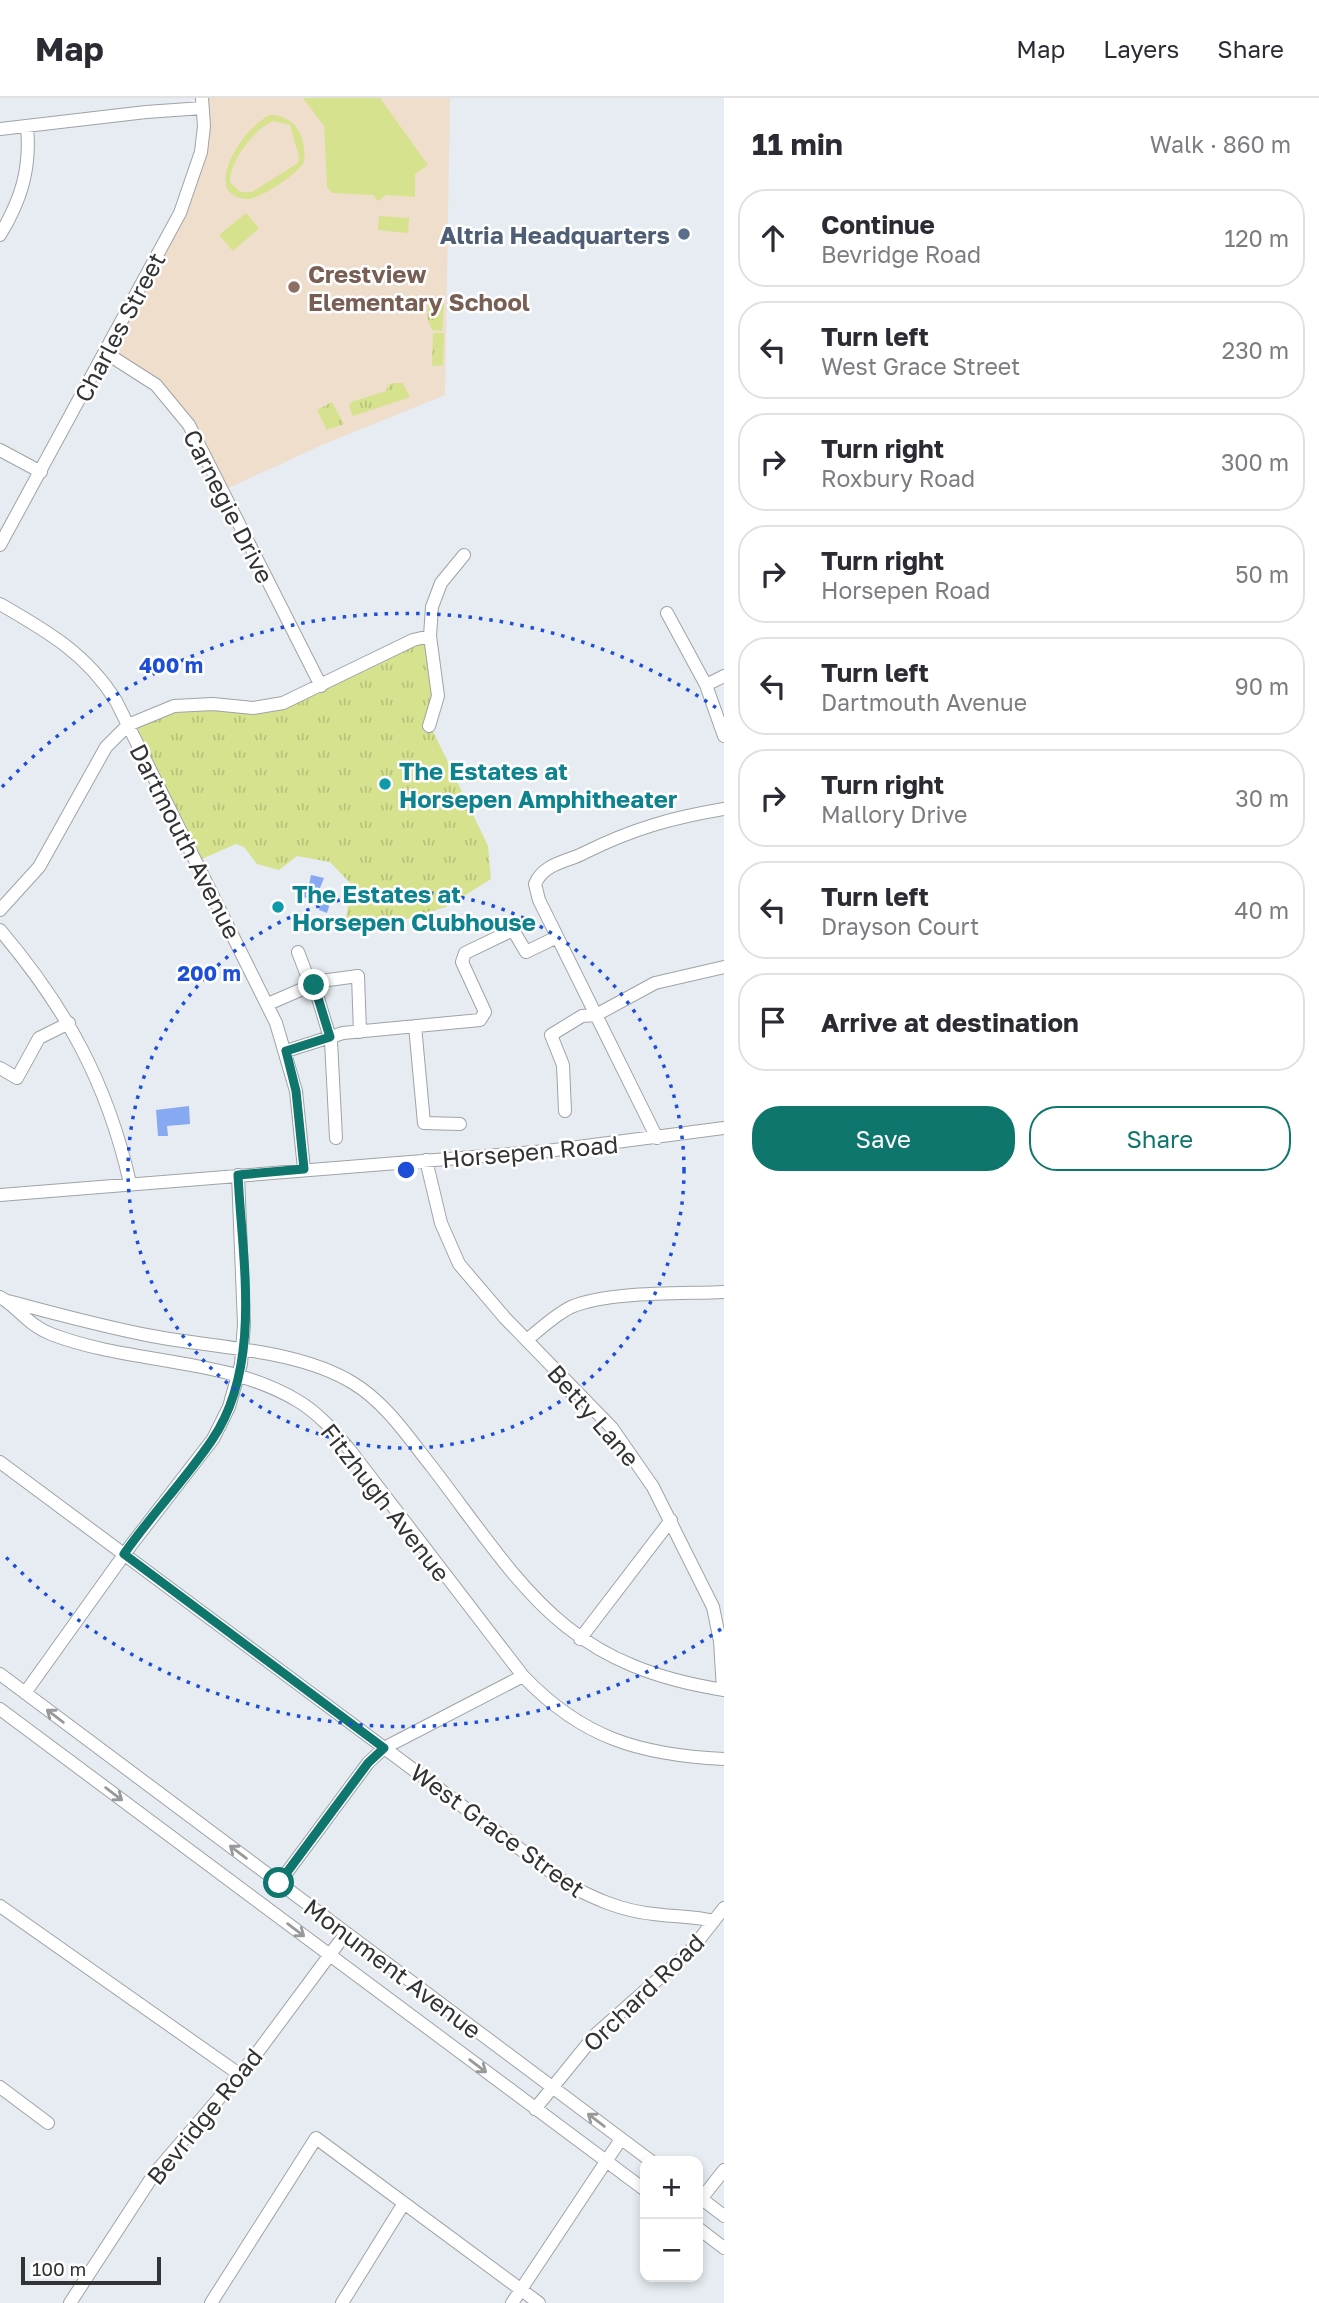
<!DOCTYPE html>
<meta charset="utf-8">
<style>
body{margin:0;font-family:"Golos Text",sans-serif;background:#f2f2f3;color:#2b2b33}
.controls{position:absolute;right:21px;bottom:21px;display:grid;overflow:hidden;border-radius:14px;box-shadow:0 4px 10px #0003}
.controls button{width:63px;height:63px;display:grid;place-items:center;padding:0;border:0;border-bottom:2px solid #e1e1e2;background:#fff;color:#2b2b33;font:35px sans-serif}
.scale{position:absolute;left:21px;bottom:18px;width:140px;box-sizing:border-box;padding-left:7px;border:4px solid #313334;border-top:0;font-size:19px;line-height:24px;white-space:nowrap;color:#313334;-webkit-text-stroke:5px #fff;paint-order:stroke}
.stop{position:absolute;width:21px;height:21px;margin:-16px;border:5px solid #0f766e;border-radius:50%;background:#fff}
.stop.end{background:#0f766e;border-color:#fff;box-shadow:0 2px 7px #0008}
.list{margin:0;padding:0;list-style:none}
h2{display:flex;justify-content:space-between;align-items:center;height:91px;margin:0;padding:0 28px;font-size:30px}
h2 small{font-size:23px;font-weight:400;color:#7c7c81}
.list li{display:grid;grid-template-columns:46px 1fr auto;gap:21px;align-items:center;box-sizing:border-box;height:98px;margin:0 14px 14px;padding:0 14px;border:2px solid #e1e1e2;border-radius:28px}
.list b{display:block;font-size:26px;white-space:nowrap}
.list p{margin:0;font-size:23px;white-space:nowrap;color:#7c7c81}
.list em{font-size:23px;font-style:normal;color:#7c7c81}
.actions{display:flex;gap:14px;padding:21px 28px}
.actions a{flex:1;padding:16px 0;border:2px solid #0f766e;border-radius:28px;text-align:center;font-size:24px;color:#0f766e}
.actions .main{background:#0f766e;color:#fff}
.icon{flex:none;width:38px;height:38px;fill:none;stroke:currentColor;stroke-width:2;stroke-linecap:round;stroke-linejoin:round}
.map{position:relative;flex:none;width:724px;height:2205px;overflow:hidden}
header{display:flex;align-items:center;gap:42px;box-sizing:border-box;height:98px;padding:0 35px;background:#fff;border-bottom:2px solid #e1e1e2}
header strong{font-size:33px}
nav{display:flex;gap:38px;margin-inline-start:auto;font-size:24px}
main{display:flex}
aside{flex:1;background:#fff}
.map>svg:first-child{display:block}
</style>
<header>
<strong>Map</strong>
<nav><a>Map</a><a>Layers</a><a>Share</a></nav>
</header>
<main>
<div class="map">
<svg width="724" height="2205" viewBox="0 0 724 2205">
<defs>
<pattern id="park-tufts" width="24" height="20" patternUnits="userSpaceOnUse" patternTransform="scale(1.75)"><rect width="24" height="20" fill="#d6e28d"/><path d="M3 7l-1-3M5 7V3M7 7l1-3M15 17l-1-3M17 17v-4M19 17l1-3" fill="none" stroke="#b8c27a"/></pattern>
</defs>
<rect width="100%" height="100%" fill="#e6ecf1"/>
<path fill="#efdecc" d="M205,0h245l-5,297 -123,50 -100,46 -62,-102 -55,-36 86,-161z"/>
<path fill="#d6e28d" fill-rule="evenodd" d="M303,0h77l48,67 -13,9v23l-29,-2 -8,6 -5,-6 -41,-2 -5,-6 -3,-61z
M270,17c26,0 37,23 34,47 -7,12 -43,37 -57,37 -9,0 -15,-4 -20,-10 -8,-25 22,-64 43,-74zM273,23l17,4 9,32 -1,6 -46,29h-12l-10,-10c-1,-20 25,-54 43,-61z
M246,115l13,15 -26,23 -14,-16z
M379,118l30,2 -1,15 -30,-3z"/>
<path fill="url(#park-tufts)" d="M428,205l16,1 -2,27 -10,-1 -5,-13z
M433,235h11l-1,32 -11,1z
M394,285h9l7,14 -57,19 -4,-10 2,-4 35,-11 3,-7z
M332,304l12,22 -17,6 -10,-20z
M429,535l10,69 -8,25 57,119 3,33 -45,28 -73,22 -27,-11 5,-34 -21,-22 -33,-6 -18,14 -22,-6 -13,-17 -8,-3 -39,17 -68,-136 38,-16 90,-1z"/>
<path fill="#86a9f1" d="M311,777l13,3 -6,15 5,-3v5l9,2 -5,16 -8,-3 2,-8 -22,-6 2,-7 7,1z
M189,1008l1,18 -23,2 1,10h-10l-2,-26z"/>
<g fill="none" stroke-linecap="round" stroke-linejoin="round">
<defs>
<path id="minor" d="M0,31l146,-17 57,-4
M0,137c21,-35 31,-66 27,-108
M106,255l50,32 33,40 132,261
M0,352l41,22
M0,447l180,-332 21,-61 3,-26 -2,-28
M0,506c47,27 87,50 116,97l160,322 20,68 8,78
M667,515l39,72 18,51
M706,587l18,-9
M429,628l9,-30 -8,-60 2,-29 9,-24 23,-28
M0,812l39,-43 67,-120 22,-22 46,-19 39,-2 40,4 30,-5 130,-63 17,-4
M0,832c66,78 107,152 130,253
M298,854l13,34
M314,887l17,56 5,97
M268,906l53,-23 37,-5 2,56
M415,928l9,97 36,1
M286,953l57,-18 137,-13 5,-8 -23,-50 3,-9 48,-23 13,22 31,-15
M0,970l17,10 22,-40 30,-15
M565,1013l-2,-46 -12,-30 31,-19 14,-1 59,-32 69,-16
M657,1040l-118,-238 -4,-16c9,-21 32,-22 49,-31 48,-24 87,-35 140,-44
M426,1062l15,63 18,41 46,54 107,110 41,59 60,120 7,34 3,49
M0,1097l547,-44 177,-23
M0,1199c19,11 29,29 51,37 80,31 172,22 247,67 20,12 36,30 51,48l174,227c59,62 117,79 201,83
M8,1203c48,13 96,26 144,35 63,12 146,13 201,47 33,20 55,54 79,84 91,119 130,198 292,223
M527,1242c14,-12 28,-25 44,-33 38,-16 111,-13 153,-15
M0,1364l567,422c28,15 55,27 87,30 21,3 40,2 60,7
M580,1541l91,-119
M0,1576l651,487
M25,1595l106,-148 82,-106 16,-32 12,-43 3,-40 -6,-149
M0,1611l645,481
M279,1785l89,-120 16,-15 139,-72
M0,1808l239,168
M0,1989l48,36
M535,2011l60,-74 95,-84 34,-43
M698,2098l26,20
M701,2101l23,-29
M698,2130l26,20
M70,2205l84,-129 97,-113 95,-128
M211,2205l105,-165 223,165
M342,2205l62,-100
M512,2205l109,-164"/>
</defs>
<use href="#minor" stroke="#9ea3a8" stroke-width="14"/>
<use href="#minor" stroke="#fff" stroke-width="12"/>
</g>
<defs><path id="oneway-shaft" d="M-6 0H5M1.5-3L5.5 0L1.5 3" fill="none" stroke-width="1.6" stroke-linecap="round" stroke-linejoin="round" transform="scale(1.75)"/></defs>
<g stroke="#98999a">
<use href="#oneway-shaft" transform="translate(55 1618) rotate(-143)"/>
<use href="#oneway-shaft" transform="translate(114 1696) rotate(37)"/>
<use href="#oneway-shaft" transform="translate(238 1754) rotate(-143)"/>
<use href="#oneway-shaft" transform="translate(296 1832) rotate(37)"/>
<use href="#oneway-shaft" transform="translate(478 1968) rotate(37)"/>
<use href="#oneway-shaft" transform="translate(596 2022) rotate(-143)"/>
</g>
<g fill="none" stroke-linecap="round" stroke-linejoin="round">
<path stroke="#0f766e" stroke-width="9" d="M279,1785l89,-120 16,-15 -260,-194c27,-39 61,-74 88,-114 51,-75 30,-181 26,-265l66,-6 -8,-78 -10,-40 44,-14 -16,-52"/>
</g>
<g fill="none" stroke="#1d4ed8" stroke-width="3.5" stroke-dasharray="3.5 7">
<circle cx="406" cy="1072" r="278"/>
<path d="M721 1531A557 557 0 0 1 2 1455M2 689A557 557 0 0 1 721 613"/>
</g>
<circle fill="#5c6f8a" stroke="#fff" stroke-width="2.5" cx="684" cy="136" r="7"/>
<circle fill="#8d6e63" stroke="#fff" stroke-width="2.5" cx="294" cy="189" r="7"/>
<g fill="#0f9aa8" stroke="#fff" stroke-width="2.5">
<circle cx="385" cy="686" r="7"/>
<circle cx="278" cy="809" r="7"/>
</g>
<g text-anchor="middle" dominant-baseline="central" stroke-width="5" stroke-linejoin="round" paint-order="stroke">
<g font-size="24" font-weight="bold" fill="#4e5e75" stroke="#fff" text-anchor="end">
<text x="670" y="136">Altria Headquarters</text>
</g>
<g font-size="24" font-weight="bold" fill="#785e54" stroke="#fff" text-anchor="start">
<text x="308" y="175">Crestview<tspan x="308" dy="28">Elementary School</tspan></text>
</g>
<g font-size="24" fill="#313334" stroke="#fff">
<text transform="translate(119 229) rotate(-62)">Charles Street</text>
<text transform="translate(229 408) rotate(63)">Carnegie Drive</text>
<text transform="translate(186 743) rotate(63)">Dartmouth Avenue</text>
<text transform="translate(530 1053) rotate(-5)">Horsepen Road</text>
<text transform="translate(594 1317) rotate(49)">Betty Lane</text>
<text transform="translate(386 1404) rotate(52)">Fitzhugh Avenue</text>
<text transform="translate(498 1732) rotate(36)">West Grace Street</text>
<text transform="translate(393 1870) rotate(37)">Monument Avenue</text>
<text transform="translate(643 1894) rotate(-44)">Orchard Road</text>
<text transform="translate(204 2018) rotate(-51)">Bevridge Road</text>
</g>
<g font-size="24" font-weight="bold" fill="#0d838f" stroke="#fff" text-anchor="start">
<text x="399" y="672">The Estates at<tspan x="399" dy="28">Horsepen Amphitheater</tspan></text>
<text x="292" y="795">The Estates at<tspan x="292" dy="28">Horsepen Clubhouse</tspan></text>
</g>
</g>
<circle cx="406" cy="1072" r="10" fill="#1d4ed8" stroke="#fff" stroke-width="3.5"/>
<g font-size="21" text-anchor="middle" font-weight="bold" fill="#1d4ed8" stroke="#fff" stroke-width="5" stroke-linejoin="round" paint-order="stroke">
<text x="171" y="575">400 m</text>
<text x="209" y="883">200 m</text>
</g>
</svg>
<div class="controls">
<button>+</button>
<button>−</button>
</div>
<div class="scale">100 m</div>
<div class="stop" style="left:279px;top:1785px"></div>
<div class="stop end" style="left:314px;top:887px"></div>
</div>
<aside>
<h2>11 min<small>Walk · 860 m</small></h2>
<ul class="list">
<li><svg class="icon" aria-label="ahead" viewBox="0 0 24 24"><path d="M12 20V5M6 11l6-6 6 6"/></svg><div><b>Continue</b><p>Bevridge Road</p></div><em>120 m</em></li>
<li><svg class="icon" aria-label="left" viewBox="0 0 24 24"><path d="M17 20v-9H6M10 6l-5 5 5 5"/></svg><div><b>Turn left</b><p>West Grace Street</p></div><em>230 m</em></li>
<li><svg class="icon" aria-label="right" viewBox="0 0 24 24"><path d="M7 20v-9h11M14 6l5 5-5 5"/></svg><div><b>Turn right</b><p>Roxbury Road</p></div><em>300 m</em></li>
<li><svg class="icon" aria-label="right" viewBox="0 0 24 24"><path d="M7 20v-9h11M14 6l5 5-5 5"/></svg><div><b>Turn right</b><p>Horsepen Road</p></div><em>50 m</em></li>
<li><svg class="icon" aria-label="left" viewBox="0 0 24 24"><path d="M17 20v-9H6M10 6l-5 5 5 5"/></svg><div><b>Turn left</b><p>Dartmouth Avenue</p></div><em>90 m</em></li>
<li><svg class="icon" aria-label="right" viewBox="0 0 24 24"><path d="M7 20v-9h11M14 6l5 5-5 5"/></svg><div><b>Turn right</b><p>Mallory Drive</p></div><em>30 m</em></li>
<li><svg class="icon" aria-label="left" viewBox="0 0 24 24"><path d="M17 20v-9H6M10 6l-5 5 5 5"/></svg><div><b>Turn left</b><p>Drayson Court</p></div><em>40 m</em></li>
<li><svg class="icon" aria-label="arrive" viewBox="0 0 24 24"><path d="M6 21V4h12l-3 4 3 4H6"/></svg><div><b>Arrive at destination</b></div></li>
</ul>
<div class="actions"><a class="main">Save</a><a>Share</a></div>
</aside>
</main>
